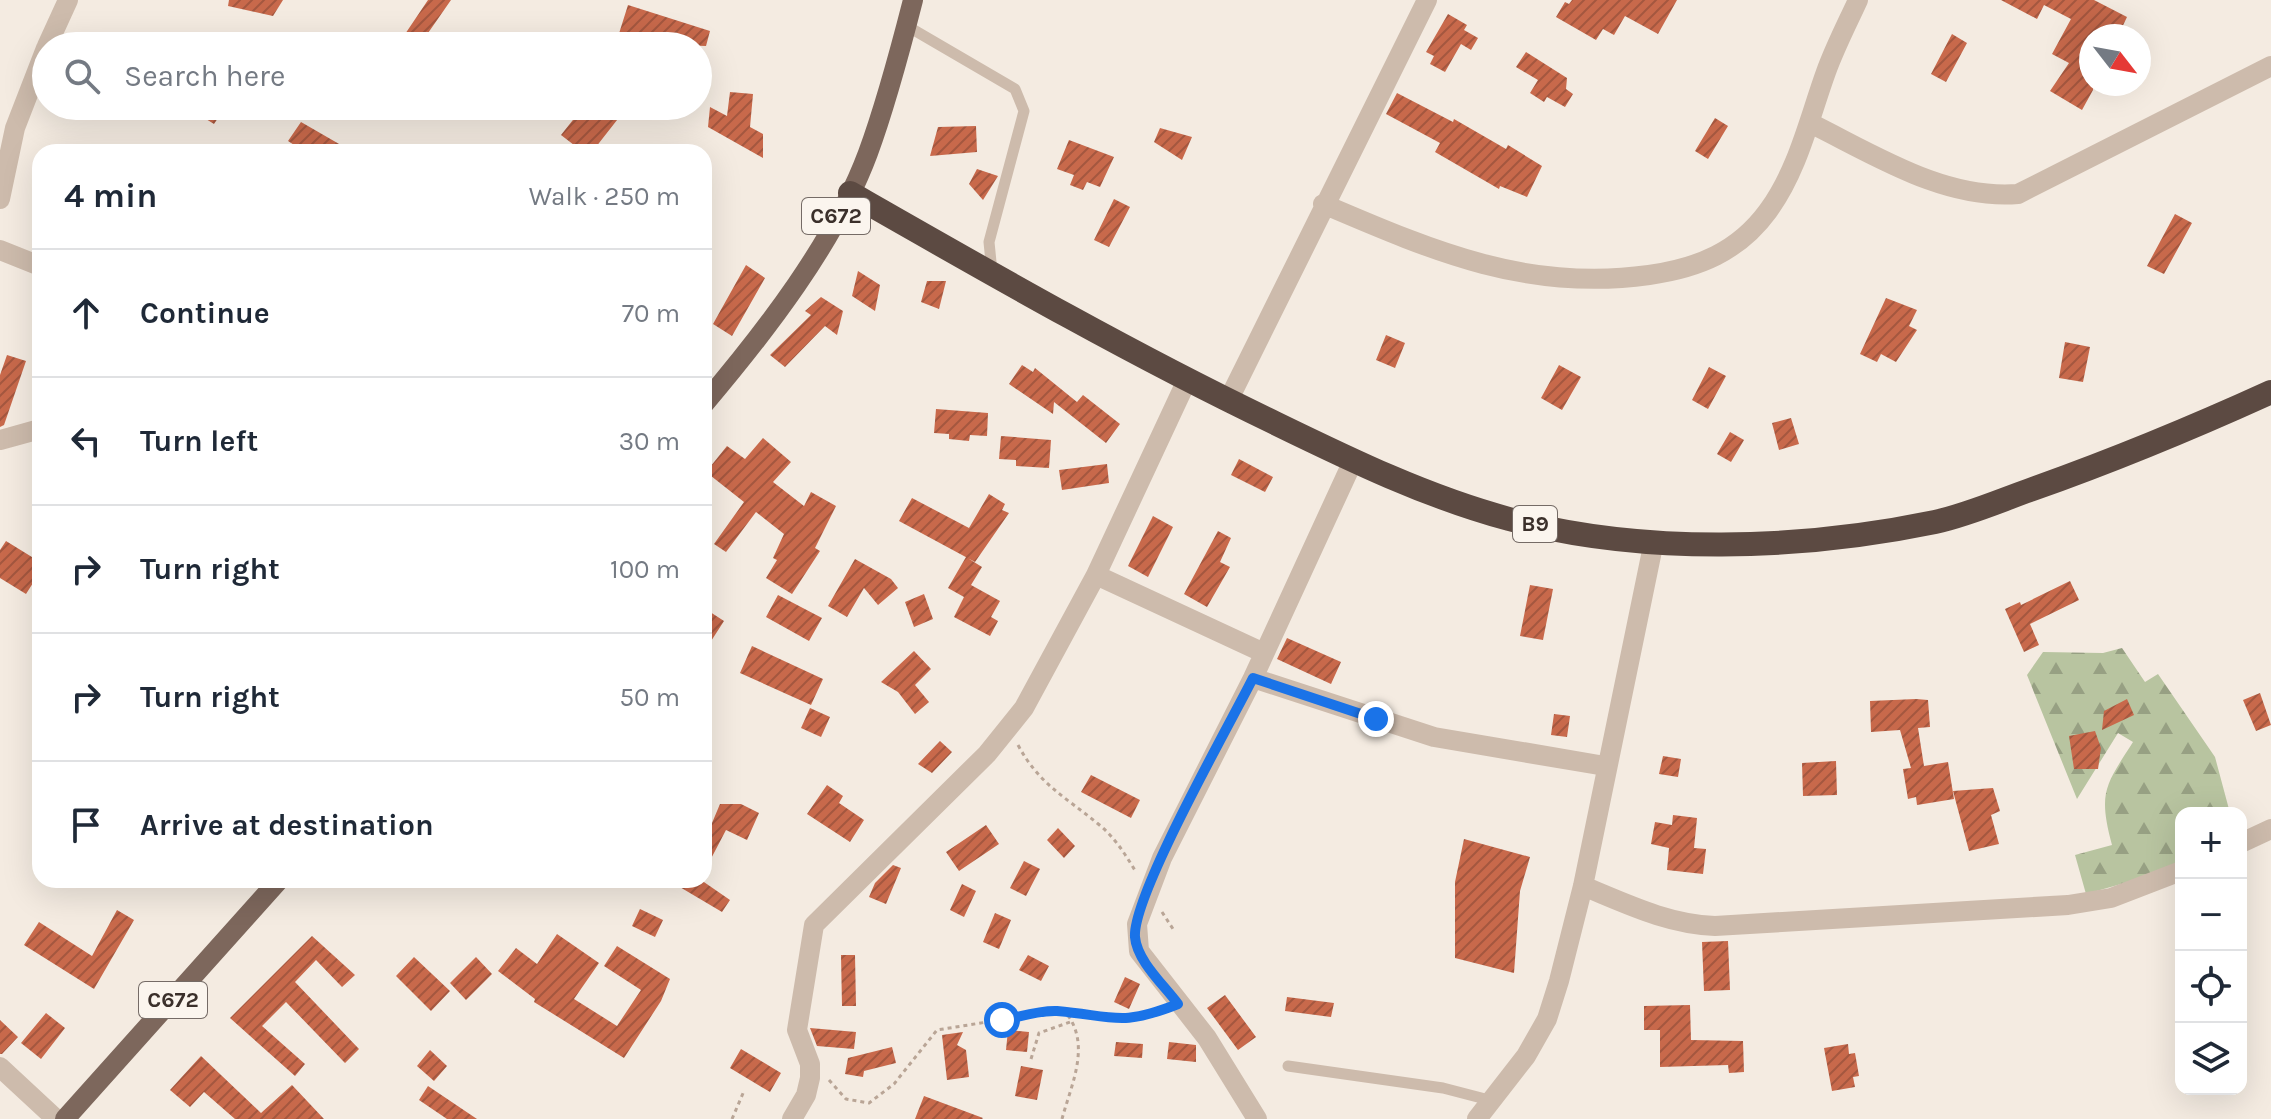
<!DOCTYPE html>
<meta charset="utf-8">
<style>
body{margin:0;font-family:Karla,sans-serif;background:#f6f6f7;color:#1f2937}
.controls{position:absolute;right:24px;bottom:24px;display:grid;overflow:hidden;border-radius:16px;box-shadow:0 8px 32px #0002}
.controls button{width:72px;height:72px;display:grid;place-items:center;padding:0;border:0;border-bottom:2px solid #e0e1e3;background:#fff;color:#1f2937;font:40px sans-serif}
.compass{position:absolute;left:2079px;top:24px;width:72px;height:72px;border-radius:50%;background:#fff;box-shadow:0 8px 32px #0002;rotate:121deg}
.stop{position:absolute;width:24px;height:24px;margin:-18px;border:6px solid #1a73e8;border-radius:50%;background:#fff}
.stop.end{background:#1a73e8;border-color:#fff;box-shadow:0 2px 8px #0008}
.list{margin:0;padding:0;list-style:none}
h2{display:flex;justify-content:space-between;align-items:center;height:104px;margin:0;padding:0 32px;font-size:34px}
h2 small{font-size:26px;font-weight:400;color:#747a83}
.list li{display:grid;grid-template-columns:52px 1fr auto;gap:24px;align-items:center;box-sizing:border-box;height:128px;padding:0 32px;border-top:2px solid #e0e1e3}
.list b{display:block;font-size:30px;white-space:nowrap}
.list em{font-size:26px;font-style:normal;color:#747a83}
.icon{flex:none;width:44px;height:44px;fill:none;stroke:currentColor;stroke-width:2;stroke-linecap:round;stroke-linejoin:round}
.map{position:relative;flex:none;width:2271px;height:1119px;overflow:hidden}
.search{position:absolute;background:#fff;box-shadow:0 8px 32px #0002;left:32px;top:32px;width:680px;height:88px;display:flex;align-items:center;gap:20px;box-sizing:border-box;padding:0 28px;border-radius:44px;color:#747a83;font-size:30px}
.panel{position:absolute;background:#fff;box-shadow:0 8px 32px #0002;left:32px;top:144px;width:680px;height:744px;border-radius:24px}
.map>svg:first-child{display:block}
</style>
<div class="map">
<svg width="2271" height="1119" viewBox="0 0 2271 1119">
<defs>
<pattern id="forest-firs" width="22" height="20" patternUnits="userSpaceOnUse" patternTransform="scale(2)"><rect width="22" height="20" fill="#b8c4a0"/><path d="M5 1l3.5 6h-7zM16 11l3.5 6h-7z" fill="#97a083"/></pattern>
<pattern id="building-hatch" width="6" height="6" patternUnits="userSpaceOnUse" patternTransform="scale(2)"><rect width="6" height="6" fill="#c8694b"/><path d="M-1 1l2-2M0 6l6-6M5 7l2-2" fill="none" stroke="#a4573f"/></pattern>
</defs>
<rect width="100%" height="100%" fill="#f4ebe1"/>
<path fill="url(#forest-firs)" d="M2122,648l23,34 13,-8 57,83 15,56h-49v54l-95,27 -11,-39 37,-10c-14,-53 -7,-59 21,-103l-15,-9 -41,66 -50,-124 16,-23 60,1z"/>
<path fill="url(#building-hatch)" d="M229,0h54l-10,16 -45,-10z
M428,0h23l-32,46h-22z
M1572,0h105l-19,34 -33,-18 -11,19 -11,-6 -7,11 -40,-23 9,-15 4,2z
M2001,0h93l33,17 -9,19h-27l2,54 -11,20 -32,-19 19,-28 -17,-9 19,-35 -27,-14 -7,14z
M628,5l82,26 -4,15 -90,-3z
M1448,14l19,11 -3,5 14,8 -7,12 -10,-6 -16,28 -15,-8 4,-8 -8,-4z
M1952,34l15,9 -21,39 -15,-8z
M1526,52l41,26 -1,11 7,5 -8,13 -18,-10 -3,5 -14,-9 8,-13 -22,-13z
M730,92l23,2 -3,33 13,7v24l-55,-31 2,-20 17,9z
M1397,93l56,29 1,-3 52,30 2,-4 34,21 -15,31 -27,-11 -1,3 -64,-37 5,-9 -54,-29z
M185,106h41l-12,18z
M584,106h44l-36,46h-9l-22,-17z
M1715,118l13,8 -20,33 -13,-8z
M301,122l52,30h-48l-17,-11z
M976,126l1,26 -47,4 8,-29z
M1160,128l32,9 -10,23 -28,-18z
M1069,140l45,17 -14,30 -13,-5 -4,8 -13,-5 4,-10 -17,-6z
M977,169l21,7 -15,24 -14,-16z
M1114,199l16,8 -21,40 -15,-7z
M2175,214l17,9 -28,51 -17,-8z
M746,265l19,13 -33,58 -19,-12z
M858,271l22,14 -5,26 -23,-15z
M927,281h19l-7,28 -18,-7z
M821,297l22,14 -6,24 -12,-9 -40,41 -15,-12 41,-40 -6,-4z
M1886,298l31,12 -8,16 8,4 -21,32 -15,-8 -4,8 -17,-8z
M1386,335l19,8 -10,25 -19,-8z
M2065,342l25,5 -7,35 -24,-4z
M7,355l19,6 -22,64 -4,2v-52z
M1022,365l11,7 2,-4 42,34 6,-7 37,29 -14,19 -52,-41 -1,12 -44,-30z
M1559,365l22,12 -19,33 -21,-12z
M1709,367l17,9 -18,33 -16,-9z
M936,409l52,4 -1,23 -17,-1 -1,6 -20,-2v-5l-15,-1z
M1791,418l8,26 -20,6 -7,-27z
M1730,432l14,8 -13,22 -14,-8z
M1001,436l50,4 -2,28 -33,-2v-6l-17,-1z
M763,438l28,24 -18,20 31,24 7,-14 25,14 -21,42 5,3 -28,43 -26,-16 11,-18 -4,-2 11,-24 -28,-22 -30,40 -12,-8 30,-42 -38,-30 21,-26 18,13z
M1239,459l34,18 -8,15 -34,-17z
M1107,464l2,19 -47,7 -3,-20z
M989,494l16,10 -3,6 7,3 -34,49 -76,-41 13,-23 57,30z
M1153,516l20,11 -25,50 -20,-11z
M1218,531l13,7 -11,24 10,5 -23,40 -23,-13z
M6,541l34,21v10l-14,22 -26,-16v-28z
M966,557l16,10 -11,18 29,16 -9,16 7,4 -8,15 -36,-19 10,-20 -16,-9z
M855,559l36,20 7,9 -20,17 -14,-17 -17,29 -19,-11z
M2070,581l9,19 -49,24 9,21 -15,7 -19,-43 15,-7 1,3z
M1530,585l23,4 -10,51 -23,-4z
M924,594l9,25 -19,8 -9,-25z
M778,595l44,23 -13,23 -43,-24z
M704,608l20,13 -20,31z
M1287,638l54,24 -10,22 -54,-25z
M752,646l71,33 -12,26 -71,-32z
M914,651l17,18 -16,16 14,17 -14,12 -17,-22 -17,-10z
M2260,693l11,32 -15,6 -13,-31z
M1916,699l12,1 2,27 -12,1 6,38 24,-4 6,37 -37,6 -1,-8 -8,2 -5,-30 8,-1 -11,-38 -29,2 -1,-31z
M2127,699l7,16 -32,15 2,-19z
M810,708l20,9 -9,20 -20,-9z
M1554,714l16,2 -3,21 -16,-2z
M2095,731l6,17 -3,21h-24l-5,-33z
M940,741l12,11 -20,21 -14,-9z
M1663,756l18,3 -3,18 -19,-3z
M1836,761l1,34 -34,1 -1,-33z
M1091,775l49,25 -9,18 -50,-26z
M827,785l16,11 -4,7 25,17 -14,22 -43,-28z
M1993,788l7,23 -9,4 8,29 -30,7 -16,-60z
M720,804h21l18,9 -12,27 -21,-10 -22,42v-30z
M1673,815l24,3 -3,30 12,1 -3,25 -36,-4 2,-22 -18,-4 4,-22 17,3z
M986,825l13,19 -40,27 -13,-19z
M1058,828l17,18 -11,12 -17,-18z
M1464,839l66,18 -10,34 -6,82 -59,-15v-76z
M1024,861l16,8 -14,27 -16,-8z
M893,865l8,3 -15,36 -17,-7 6,-14z
M668,880h33l29,20 -8,12z
M962,884l14,7 -12,26 -14,-7z
M640,909l23,11 -8,17 -23,-11z
M117,910l17,10 -40,69 -70,-44 15,-23 53,34z
M995,913l16,7 -12,29 -16,-7z
M557,934l42,29 -25,36 43,27 24,-36 -37,-24 13,-20 53,33 -9,22 -37,57 -90,-56 1,-3 -37,-28 18,-23 21,16z
M312,936l43,39 -13,12 -26,-27 -21,22 64,67 -14,14 -59,-61 -24,24 43,38 -10,12 -65,-58z
M1728,941l2,49 -26,1 -2,-49z
M841,955h14l1,51h-14z
M1028,955l21,11 -8,15 -22,-11z
M414,957l36,34 -19,20 -35,-35z
M476,957l16,17 -26,26 -16,-17z
M1125,977l15,7 -11,25 -15,-7z
M1225,995l31,42 -18,13 -31,-42z
M1287,997l47,6 -3,14 -46,-6z
M1690,1005l1,35 52,1 1,31 -15,1 -1,-8 -68,2v-37h-16v-24z
M46,1013l19,15 -24,31 -20,-16z
M0,1020l18,17 -16,17h-2z
M810,1028l46,4 -2,17 -37,-3z
M1008,1030l21,2 -2,20 -21,-2z
M963,1032l-6,13 9,5 3,27 -22,3 -5,-45z
M1116,1042l27,2 -1,14 -28,-2z
M1169,1042l27,3v17l-29,-3z
M1848,1044l1,10 6,-1 4,23 -6,1 2,10 -23,4 -8,-43z
M892,1047l4,16 -32,8 -1,6 -18,-3 3,-16z
M741,1049l40,24 -11,19 -40,-24z
M430,1050l17,16 -13,15 -17,-15z
M201,1056l60,57 31,-28 32,34h-89l-31,-27 -14,15 -20,-17z
M1021,1066l22,4 -6,30 -22,-4z
M428,1086l49,33h-30l-28,-19z
M924,1096l59,22 -1,1h-67z"/>
<g fill="none" stroke-linecap="round" stroke-linejoin="round">
<path stroke="#b9a596" stroke-width="3" stroke-dasharray="4 4" stroke-linecap="butt" d="M1018,745c21,39 46,51 79,78 17,13 28,31 39,49
M1162,912l11,17
M1031,1059l8,-26 34,-12
M829,1080l17,19 23,4 25,-19 43,-54 119,-19 64,10 40,-10
M732,1119l12,-28
M1062,1119c9,-34 29,-73 5,-105"/>
<path stroke="#cdbbac" stroke-width="11" d="M907,26l108,63 9,22 -35,131 3,30
M1288,1066l155,22 50,13"/>
<path stroke="#cdbbac" stroke-width="20" d="M47,46l21,-46
M1810,123c65,32 134,77 208,71l253,-128
M0,199l15,-71 31,-80
M1323,204c110,47 204,88 326,71 49,-7 89,-23 119,-64 30,-41 41,-92 58,-139 9,-25 21,-48 32,-72
M0,250l40,16
M1228,401l199,-401
M0,440l40,-11
M1096,575l168,78
M1253,678l181,59 171,29
M2241,843l30,-14
M1583,886c44,18 84,38 132,40l353,-21 43,-7 70,-27
M0,1067l56,52
M792,1119l14,-24 4,-17v-14l-13,-34 17,-105 173,-171 37,-46 72,-133 91,-195
M1257,1119l-50,-81 -68,-87 -2,-27 25,-66 91,-180 100,-217
M1477,1119l49,-63 21,-37 12,-38 24,-95 71,-345"/>
<path stroke="#7d675c" stroke-width="20" d="M704,404c61,-72 131,-162 164,-251 18,-49 32,-102 45,-153
M65,1119l214,-239"/>
<path stroke="#5c4a42" stroke-width="24" d="M850,193c140,80 279,160 425,230 76,37 152,74 234,96 134,36 291,31 426,3 32,-7 64,-21 95,-32 82,-29 162,-62 241,-98"/>
</g>
<g fill="none" stroke-linecap="round" stroke-linejoin="round">
<path stroke="#1a73e8" stroke-width="10" d="M1002,1020c17,-3 38,-10 55,-9 57,5 63,16 121,-7 -14,-19 -41,-43 -43,-67 -3,-41 95,-213 118,-259l123,41"/>
</g>
<g text-anchor="middle" dominant-baseline="central" stroke-width="6" stroke-linejoin="round" paint-order="stroke">
<g fill="#fbf5ee" stroke="#756b66" stroke-width="2">
<rect x="802" y="198" width="68" height="36" rx="6"/>
<rect x="1513" y="506" width="44" height="36" rx="6"/>
<rect x="139" y="982" width="68" height="36" rx="6"/>
</g>
<g font-size="22" font-weight="bold" fill="#3b302b">
<text x="836" y="216">C672</text>
<text x="1535" y="524">B9</text>
<text x="173" y="1000">C672</text>
</g>
</g>
</svg>
<div class="controls">
<button>+</button>
<button>−</button>
<button><svg class="icon" aria-label="locate" viewBox="0 0 24 24"><circle cx="12" cy="12" r="6"/><path d="M12 2v4M12 18v4M2 12h4M18 12h4"/></svg></button>
<button><svg class="icon" aria-label="layers" viewBox="0 0 24 24"><path d="M12 4l9 5-9 5-9-5zM3 14l9 5 9-5"/></svg></button>
</div>
<svg class="compass" viewBox="-18 -18 36 36"><path d="M0-13l5 13h-10z" fill="#e53935"/><path d="M0 13l5-13h-10z" fill="#747a83"/></svg>
<div class="stop" style="left:1002px;top:1020px"></div>
<div class="stop end" style="left:1376px;top:719px"></div>
<div class="search"><svg class="icon" aria-label="search" viewBox="0 0 24 24"><circle cx="10" cy="10" r="6"/><path d="M15 15l6 6"/></svg>Search here</div>
<section class="panel">
<h2>4 min<small>Walk · 250 m</small></h2>
<ul class="list">
<li><svg class="icon" aria-label="ahead" viewBox="0 0 24 24"><path d="M12 20V5M6 11l6-6 6 6"/></svg><div><b>Continue</b></div><em>70 m</em></li>
<li><svg class="icon" aria-label="left" viewBox="0 0 24 24"><path d="M17 20v-9H6M10 6l-5 5 5 5"/></svg><div><b>Turn left</b></div><em>30 m</em></li>
<li><svg class="icon" aria-label="right" viewBox="0 0 24 24"><path d="M7 20v-9h11M14 6l5 5-5 5"/></svg><div><b>Turn right</b></div><em>100 m</em></li>
<li><svg class="icon" aria-label="right" viewBox="0 0 24 24"><path d="M7 20v-9h11M14 6l5 5-5 5"/></svg><div><b>Turn right</b></div><em>50 m</em></li>
<li><svg class="icon" aria-label="arrive" viewBox="0 0 24 24"><path d="M6 21V4h12l-3 4 3 4H6"/></svg><div><b>Arrive at destination</b></div></li>
</ul>
</section>
</div>
